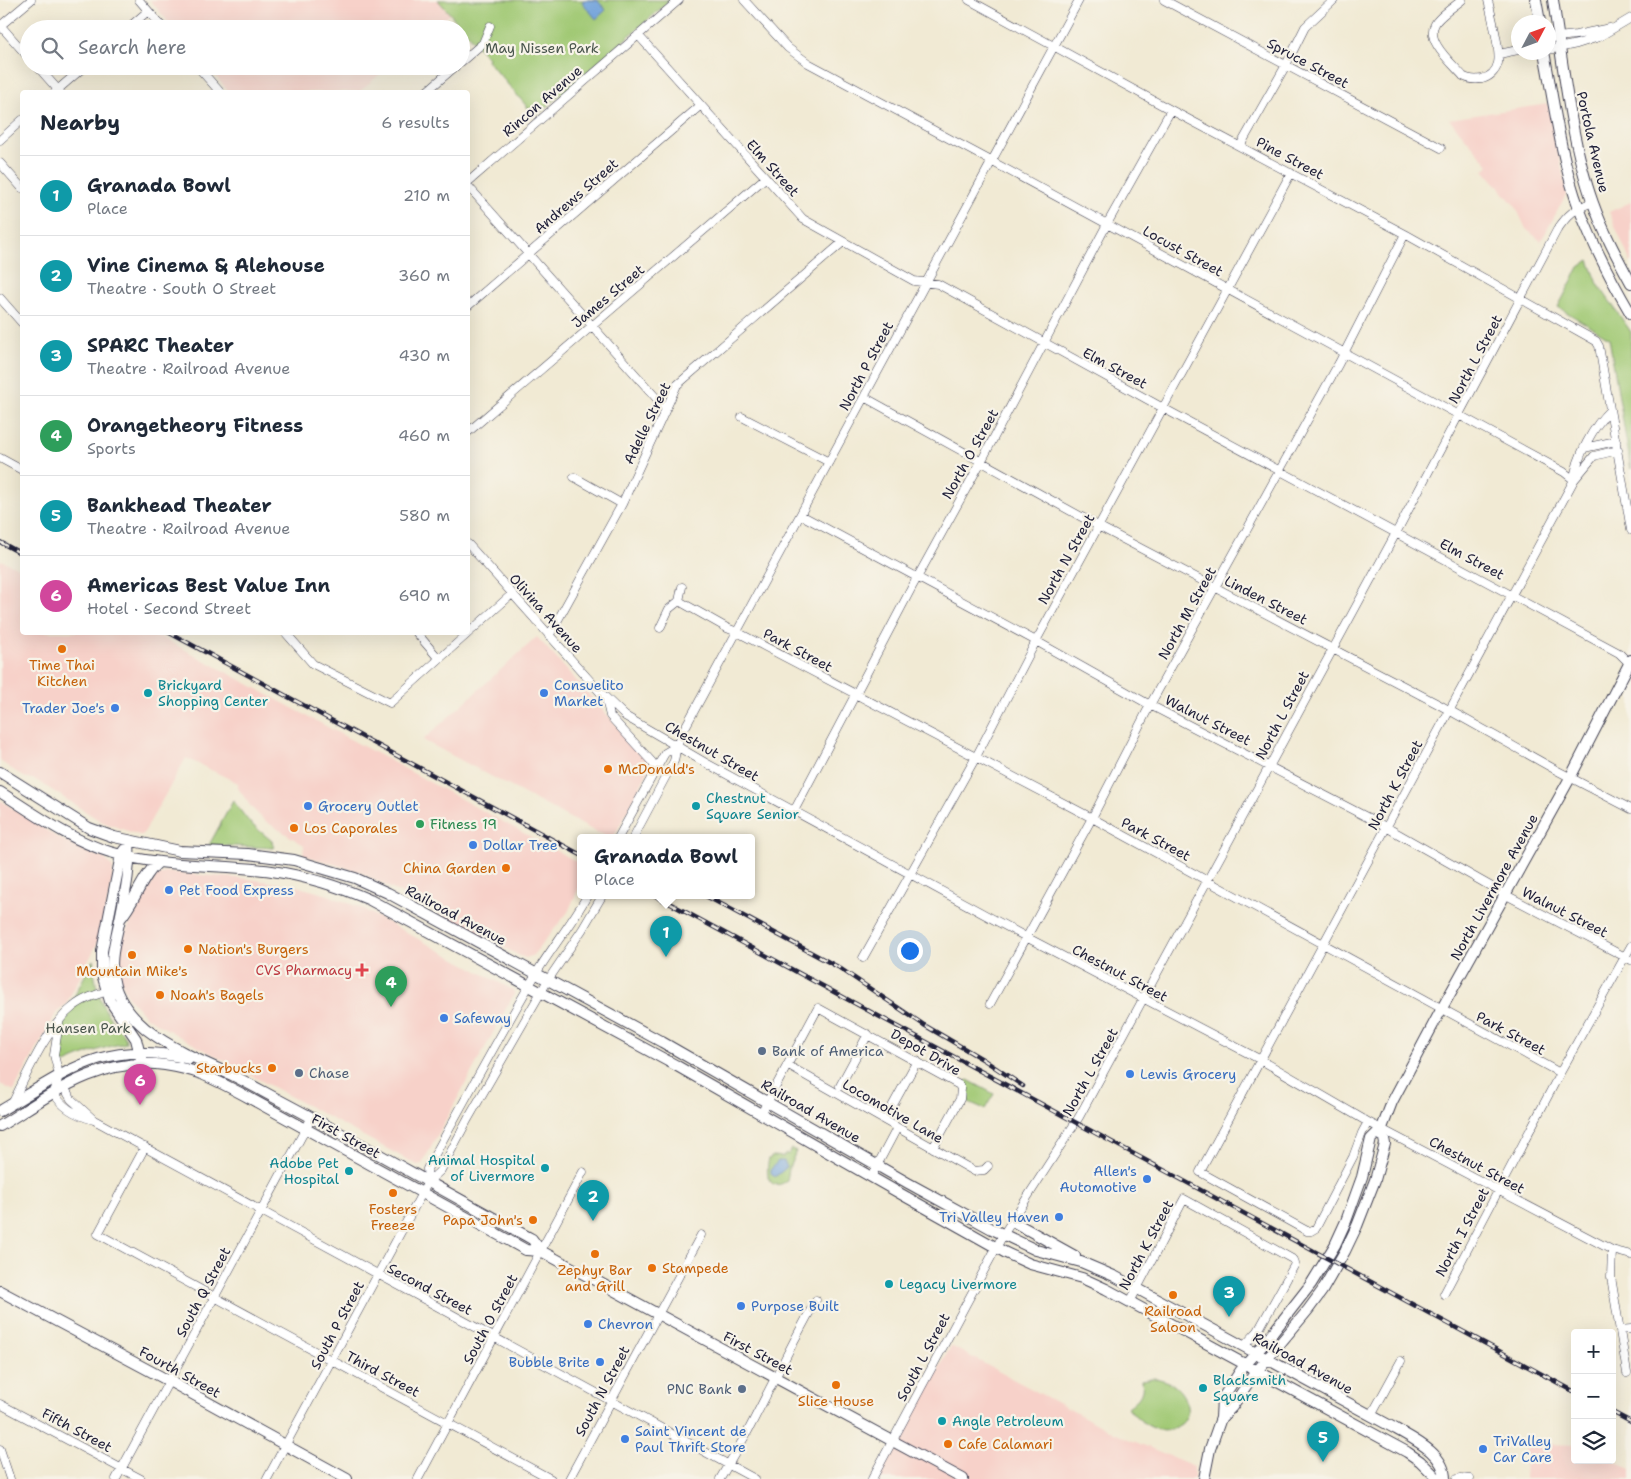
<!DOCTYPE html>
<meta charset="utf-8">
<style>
body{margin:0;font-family:"Shantell Sans",sans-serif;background:#f2f2f3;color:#1f2937}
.controls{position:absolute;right:15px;bottom:15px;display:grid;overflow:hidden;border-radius:5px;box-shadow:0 5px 20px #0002}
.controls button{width:45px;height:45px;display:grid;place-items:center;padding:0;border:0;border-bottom:1px solid #e0e1e3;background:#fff;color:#1f2937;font:25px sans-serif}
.compass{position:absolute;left:1511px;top:15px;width:45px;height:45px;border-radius:50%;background:#fff;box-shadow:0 5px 20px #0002;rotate:49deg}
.you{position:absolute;left:909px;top:950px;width:18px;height:18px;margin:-12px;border:4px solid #fff;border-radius:50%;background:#1a73e8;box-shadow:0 0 0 8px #1a73e833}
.badge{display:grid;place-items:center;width:32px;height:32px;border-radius:50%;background:#0b8043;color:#fff;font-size:16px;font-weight:700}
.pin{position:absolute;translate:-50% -41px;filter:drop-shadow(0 1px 2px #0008)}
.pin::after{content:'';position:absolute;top:26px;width:18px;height:15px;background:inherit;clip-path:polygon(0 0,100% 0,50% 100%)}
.popup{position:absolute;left:577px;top:834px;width:178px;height:65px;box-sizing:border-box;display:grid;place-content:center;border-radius:5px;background:#fff;filter:drop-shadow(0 1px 4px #0005);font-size:16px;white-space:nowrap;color:#747a83}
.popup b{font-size:19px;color:#1f2937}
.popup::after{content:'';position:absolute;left:50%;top:100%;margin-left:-10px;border:10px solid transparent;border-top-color:#fff}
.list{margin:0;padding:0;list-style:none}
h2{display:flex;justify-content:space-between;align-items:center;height:65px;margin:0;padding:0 20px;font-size:21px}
h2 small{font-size:16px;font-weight:400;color:#747a83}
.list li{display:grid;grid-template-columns:32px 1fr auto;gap:15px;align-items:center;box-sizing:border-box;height:80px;padding:0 20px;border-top:1px solid #e0e1e3}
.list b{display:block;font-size:19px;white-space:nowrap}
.list p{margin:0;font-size:16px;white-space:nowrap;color:#747a83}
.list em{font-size:16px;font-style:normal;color:#747a83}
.icon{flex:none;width:28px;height:28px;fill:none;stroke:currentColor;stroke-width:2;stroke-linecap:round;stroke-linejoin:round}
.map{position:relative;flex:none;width:1631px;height:1479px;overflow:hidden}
.search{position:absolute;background:#fff;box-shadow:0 5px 20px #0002;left:20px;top:20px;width:450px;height:55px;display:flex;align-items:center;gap:12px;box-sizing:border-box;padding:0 18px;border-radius:28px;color:#747a83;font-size:19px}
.panel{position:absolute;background:#fff;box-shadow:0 5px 20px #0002;left:20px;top:90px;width:450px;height:545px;border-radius:5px}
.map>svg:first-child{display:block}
</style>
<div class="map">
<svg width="1631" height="1479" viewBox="0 0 1631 1479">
<rect width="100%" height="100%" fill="#f7f3e8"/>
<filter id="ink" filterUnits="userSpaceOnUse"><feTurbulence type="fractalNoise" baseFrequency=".02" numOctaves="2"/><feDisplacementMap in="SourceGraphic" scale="10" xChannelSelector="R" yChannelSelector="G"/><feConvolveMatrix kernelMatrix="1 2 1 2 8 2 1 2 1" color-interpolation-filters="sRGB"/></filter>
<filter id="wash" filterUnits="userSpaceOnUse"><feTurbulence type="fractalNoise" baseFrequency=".0096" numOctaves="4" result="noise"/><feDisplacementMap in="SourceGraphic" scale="20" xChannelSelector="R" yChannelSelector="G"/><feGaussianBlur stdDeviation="1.12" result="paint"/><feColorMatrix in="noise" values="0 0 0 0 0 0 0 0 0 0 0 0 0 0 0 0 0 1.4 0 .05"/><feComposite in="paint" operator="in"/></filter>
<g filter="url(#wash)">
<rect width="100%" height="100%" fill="#f1ead4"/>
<path fill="#f7d1c9" d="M150,0h288l12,14 -17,15h-259z
M207,66h182l-30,26h-130z
M1548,104l19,89 -26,48 -15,-12 -10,-22 -32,-37 5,-5 -40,-46z
M1631,202v61l-22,-51z
M0,560l22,9v63h130l11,6 418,226v19l-13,29 -35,43 -7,3 -6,-2 -160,-84 -57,-17 1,-10 -39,-24 -14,-14 -13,-19v-5l-52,-25 -44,78 -40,-14 -66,-42 -12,-3 -24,-16z
M537,637l110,122 4,7 -38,72 -17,-6 -173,-92z
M0,800l55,36 25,13 25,10 8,9 -1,12 -12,57 -5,11 -29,56 -10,9 -42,78 -14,-7z
M166,872l82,7 44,6 36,10 33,13 152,82 1,4 -92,170 -5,1 -235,-127 -36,-21 -17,-19 -9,-19 -1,-23 3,-18 34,-61z
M951,1346l165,88 78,32v13h-316z
M1526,1443l49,2v15h37l19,9v10h-107z"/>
<path fill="#a1c975" stroke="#627658" d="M438,0h233l-134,115 -6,-7 -2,1 -42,-49 1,-2z
M1589,260l9,24 33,48v137l-22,-131 -51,-31 21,-40z
M233,801l17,22 22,18 2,7 -65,-3z
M93,960c2,23 5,41 19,61 5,7 15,14 14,22 -23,4 -44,12 -65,22l-3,-2c-2,-36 19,-72 35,-103z
M968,1080l26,14 -9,15 -21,-9 1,-9 -2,-8z
M792,1149l4,2 -7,17 -2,13c-19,12 -22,-8 -18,-22l4,-3 10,1 2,-3h4z
M1155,1378c8,2 15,3 21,9 10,8 17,28 5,37 -19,15 -42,-1 -53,-17 11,-8 16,-13 14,-27z"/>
<path fill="#71a2db" stroke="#4a628b" d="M584,0h13l9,10 -10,9 -14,-17z
M778,1161h6l3,6 -12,10 -4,-4v-4z"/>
</g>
<g filter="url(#ink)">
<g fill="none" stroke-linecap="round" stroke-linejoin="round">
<defs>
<path id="minor" d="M139,0l25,29
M744,0l44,48 20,15 183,98 573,311 10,8
M969,0l202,110 234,124 191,107 3,5 32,184
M1164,0l277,148
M1462,0c-7,6 -23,16 -27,24 -10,17 17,39 28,52 6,4 12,4 19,3 8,-2 14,-8 16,-16 3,-13 -7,-48 -10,-63
M0,25l29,33
M0,26l31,-26
M127,29l21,-18
M638,35l165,184 111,62 24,3 225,124 456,245 10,10
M1548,38l28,-3 34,-7
M1548,50l29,-6 22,-7 32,-19
M1499,54l19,-4
M461,62l22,-19 7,-17
M37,66l23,26
M197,66l23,26
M55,92l30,-26
M426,92l30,-26
M0,140l22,-20
M1240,146l46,-81 19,-38 29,-27
M0,163l22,25
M468,182l211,-182
M468,186l198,223
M0,298l22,25
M468,306l233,-201
M864,397l234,129 340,178 118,66 75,39
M742,417l87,45
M468,432l297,-254
M1584,448l32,-7
M0,458l22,12
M574,477l48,27
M1574,480l20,-24 24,-6
M801,515l235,126 114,64 236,122 120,68 125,65
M468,544l132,148 25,24 79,46 322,175 235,123 107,62 244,128 19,5
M679,601l48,27 10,4 355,186 468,255
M660,628l9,-19 10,-8 3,-14
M285,632l28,32 77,39 122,-109
M416,632l23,27
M549,636l73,-132 55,-119 166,-143
M606,699l4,17 42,46 4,7
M794,811l118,-224 70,-127 125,-236 64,-114
M618,838l47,-85 12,-7
M633,838l41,-77 3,-15 4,-11 398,-735
M863,958l113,-201 60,-116 255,-468
M990,1004l102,-186 58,-113 189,-342 66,-129
M59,1023l-5,32 5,20 -5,18c8,15 24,23 40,27 221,119 440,240 661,359
M787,1065l187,106 10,-1 4,-4
M840,1086l28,-52
M64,1087l7,12 23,21
M12,1104c15,-30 35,-77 61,-97 11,-9 25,-13 38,-17
M761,1114l57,-106 141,77 2,4 -1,10 -27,49
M888,1114l29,-53
M1368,1122l-6,11 -9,24 -37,71 -5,3h-4l-107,-59 374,-692c2,-22 20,-55 36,-70
M145,1147l-47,87 453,245
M871,1177l26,-49
M428,1182l-1,-13c36,-66 72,-132 110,-197 16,-26 35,-49 50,-76
M1612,1250l-1,27 16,96
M1444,1294l116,-221 71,-127
M1130,1302l54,-103 110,61 1,4 -37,67 -14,15
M1620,1330l11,-1
M0,1404l141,75
M1371,1416l30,-55
M0,1449l10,30
M116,1479l196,-362
M267,1479l161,-297 13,-12 27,-51 80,-139 34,-50 20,-34
M418,1479l165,-307
M569,1479l132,-244
M720,1479l28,-48 46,-90 22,-41
M872,1479l131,-244 76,-118 317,-584 161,-303c11,-16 17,-21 36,-28
M1457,1479l4,-1 9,1"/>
<path id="major" d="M1536,0l4,22
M1553,0c10,65 18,142 40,203 10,28 24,54 38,80
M1544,52c10,51 17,108 35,156 14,37 32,72 52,106
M0,772l89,56 25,9 66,14 68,3 46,6 61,18 33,15 274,149 246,141 84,46 44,21 45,12 33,14 282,153c19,11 49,25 49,50
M0,792c35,22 70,48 110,60 53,16 108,12 162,19 34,5 66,15 98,29l307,166 224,128 105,59 24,11 52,14 24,11 301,163 13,9 18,18
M129,841c2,26 -4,53 -9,78 -5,23 -12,44 -5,67 5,16 18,32 31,43 26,20 57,33 86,46 16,8 32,17 47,25 85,45 168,93 253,139l9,12
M124,850l-3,5 -19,96v23l8,27 26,38 6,24
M120,919c15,-17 23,-45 39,-57
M0,1111c68,-40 105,-73 189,-52
M0,1126c52,-32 100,-70 165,-61 12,2 23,4 34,8 15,6 30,14 45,22l282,155 15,1 422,228
M1012,1221l63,35
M0,1291l169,90 178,98
M1221,1418l11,-11 20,-30 56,-67 14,-19 23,-40 12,-25 18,-46 10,-36 -3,-16
M1204,1479l6,-30 11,-31 1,-19 19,-29 23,-26 47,-60 24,-39 11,-24 16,-44 9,-38 11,-11 10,-26 49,-92 129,-232 61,-118"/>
</defs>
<use href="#minor" stroke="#414052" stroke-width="9"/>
<use href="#major" stroke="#414052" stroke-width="12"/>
<use href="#minor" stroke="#fff" stroke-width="8"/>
<use href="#major" stroke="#fff" stroke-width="10"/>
<defs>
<path id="rail" d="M0,542l22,12
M168,632l413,223
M656,896l919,496
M706,896l132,71 86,58 60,35 39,26
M1612,1412l19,10"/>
</defs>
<use href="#rail" stroke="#22223b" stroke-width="4.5"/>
<use href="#rail" stroke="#f7f3e8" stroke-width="2.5" stroke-dasharray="8" stroke-linecap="butt"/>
</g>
</g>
<g fill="#e8710a" stroke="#f7f3e8" stroke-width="2">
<circle cx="62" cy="649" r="5"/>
<circle cx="608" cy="769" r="5"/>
<circle cx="294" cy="828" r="5"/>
<circle cx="506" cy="868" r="5"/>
<circle cx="188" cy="949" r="5"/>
<circle cx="132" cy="955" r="5"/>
<circle cx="160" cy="995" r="5"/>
<circle cx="272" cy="1068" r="5"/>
<circle cx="393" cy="1193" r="5"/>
<circle cx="533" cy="1220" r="5"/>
<circle cx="595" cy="1254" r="5"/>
<circle cx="652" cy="1268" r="5"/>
<circle cx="1173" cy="1295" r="5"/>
<circle cx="836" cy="1385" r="5"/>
<circle cx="948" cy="1444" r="5"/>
</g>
<g fill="#0f9aa8" stroke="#f7f3e8" stroke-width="2">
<circle cx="148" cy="693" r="5"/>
<circle cx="696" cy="806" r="5"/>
<circle cx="545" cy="1168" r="5"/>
<circle cx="349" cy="1171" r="5"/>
<circle cx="889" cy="1284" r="5"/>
<circle cx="1203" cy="1388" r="5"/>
<circle cx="942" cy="1421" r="5"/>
</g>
<g fill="#3f7fe0" stroke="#f7f3e8" stroke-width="2">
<circle cx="544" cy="693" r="5"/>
<circle cx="115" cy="708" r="5"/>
<circle cx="308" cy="806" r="5"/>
<circle cx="473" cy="845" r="5"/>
<circle cx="169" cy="890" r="5"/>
<circle cx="444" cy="1018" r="5"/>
<circle cx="1130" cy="1074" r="5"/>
<circle cx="1147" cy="1179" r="5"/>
<circle cx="1059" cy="1217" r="5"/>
<circle cx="741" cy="1306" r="5"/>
<circle cx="588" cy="1324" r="5"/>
<circle cx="600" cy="1362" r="5"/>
<circle cx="625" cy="1439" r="5"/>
<circle cx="1483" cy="1449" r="5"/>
</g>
<circle fill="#2e9e5b" stroke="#f7f3e8" stroke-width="2" cx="420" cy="824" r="5"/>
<path fill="#e0444e" stroke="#f7f3e8" stroke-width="2" d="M359.5 962.5h5v5h5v5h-5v5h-5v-5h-5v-5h5z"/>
<g fill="#5c6f8a" stroke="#f7f3e8" stroke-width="2">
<circle cx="762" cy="1051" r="5"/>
<circle cx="299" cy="1073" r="5"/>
<circle cx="742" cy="1389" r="5"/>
</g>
<g text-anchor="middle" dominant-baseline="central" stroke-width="4.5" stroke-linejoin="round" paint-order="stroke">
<g font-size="14" fill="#48544c" stroke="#f7f3e8">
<text x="542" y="48">May Nissen Park</text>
<text x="88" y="1028">Hansen Park</text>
</g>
<g font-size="14" fill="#22223b" stroke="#f7f3e8">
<text transform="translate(1308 63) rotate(28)">Spruce Street</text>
<text transform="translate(542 101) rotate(-41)">Rincon Avenue</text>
<text transform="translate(1593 142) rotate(77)">Portola Avenue</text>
<text transform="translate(1290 158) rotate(28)">Pine Street</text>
<text transform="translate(773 168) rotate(48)">Elm Street</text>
<text transform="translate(576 196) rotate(-41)">Andrews Street</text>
<text transform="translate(1183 251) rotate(29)">Locust Street</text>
<text transform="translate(608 296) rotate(-40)">James Street</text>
<text transform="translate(1475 359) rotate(-62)">North L Street</text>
<text transform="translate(866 366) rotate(-62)">North P Street</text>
<text transform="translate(1115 368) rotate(28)">Elm Street</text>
<text transform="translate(647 423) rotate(-64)">Adelle Street</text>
<text transform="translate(970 454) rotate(-61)">North O Street</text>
<text transform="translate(1066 559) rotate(-61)">North N Street</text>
<text transform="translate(1472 559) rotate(28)">Elm Street</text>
<text transform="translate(1266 600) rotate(27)">Linden Street</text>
<text transform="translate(546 613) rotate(48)">Olivina Avenue</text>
<text transform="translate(1187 613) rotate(-61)">North M Street</text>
<text transform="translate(798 650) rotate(28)">Park Street</text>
<text transform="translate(1282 715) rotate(-62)">North L Street</text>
<text transform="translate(1208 720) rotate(27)">Walnut Street</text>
<text transform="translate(712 751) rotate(30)">Chestnut Street</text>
<text transform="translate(1395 785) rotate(-62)">North K Street</text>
<text transform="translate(1156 839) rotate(28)">Park Street</text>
<text transform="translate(1494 887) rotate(-61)">North Livermore Avenue</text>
<text transform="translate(1565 912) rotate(27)">Walnut Street</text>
<text transform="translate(456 915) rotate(28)">Railroad Avenue</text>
<text transform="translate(1120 973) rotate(28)">Chestnut Street</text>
<text transform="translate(1511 1033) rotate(28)">Park Street</text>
<text transform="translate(926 1052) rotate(30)">Depot Drive</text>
<text transform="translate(1090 1072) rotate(-61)">North L Street</text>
<text transform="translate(811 1111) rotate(30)">Railroad Avenue</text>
<text transform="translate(893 1111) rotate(30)">Locomotive Lane</text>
<text transform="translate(346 1136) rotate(29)">First Street</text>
<text transform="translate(1477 1165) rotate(28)">Chestnut Street</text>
<text transform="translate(1462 1232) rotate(-62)">North I Street</text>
<text transform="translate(1146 1245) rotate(-62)">North K Street</text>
<text transform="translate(430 1289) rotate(28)">Second Street</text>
<text transform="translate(203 1292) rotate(-62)">South Q Street</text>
<text transform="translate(490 1319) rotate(-62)">South O Street</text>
<text transform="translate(337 1325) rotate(-62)">South P Street</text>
<text transform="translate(758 1353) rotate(28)">First Street</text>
<text transform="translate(923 1357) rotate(-62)">South L Street</text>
<text transform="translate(1303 1363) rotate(29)">Railroad Avenue</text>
<text transform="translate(180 1372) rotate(29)">Fourth Street</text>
<text transform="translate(383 1374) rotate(28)">Third Street</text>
<text transform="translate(602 1391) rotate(-62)">South N Street</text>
<text transform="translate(77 1430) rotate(28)">Fifth Street</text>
</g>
<g font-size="14" fill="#c56008" stroke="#f7f3e8">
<text x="62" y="665">Time Thai<tspan x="62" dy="16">Kitchen</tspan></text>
<text x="618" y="769" text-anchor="start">McDonald's</text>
<text x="304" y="828" text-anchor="start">Los Caporales</text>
<text x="496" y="868" text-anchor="end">China Garden</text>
<text x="198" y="949" text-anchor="start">Nation's Burgers</text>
<text x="132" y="971">Mountain Mike's</text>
<text x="170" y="995" text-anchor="start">Noah's Bagels</text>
<text x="262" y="1068" text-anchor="end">Starbucks</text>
<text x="393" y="1209">Fosters<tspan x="393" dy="16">Freeze</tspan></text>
<text x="523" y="1220" text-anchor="end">Papa John's</text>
<text x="662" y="1268" text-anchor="start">Stampede</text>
<text x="595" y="1270">Zephyr Bar<tspan x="595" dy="16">and Grill</tspan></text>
<text x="1173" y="1311">Railroad<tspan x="1173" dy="16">Saloon</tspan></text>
<text x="836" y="1401">Slice House</text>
<text x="958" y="1444" text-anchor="start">Cafe Calamari</text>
</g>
<g font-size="14" fill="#0d838f" stroke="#f7f3e8" text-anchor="start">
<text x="158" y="685">Brickyard<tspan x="158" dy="16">Shopping Center</tspan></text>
<text x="706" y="798">Chestnut<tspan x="706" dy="16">Square Senior</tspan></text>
<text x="535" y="1160" text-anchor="end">Animal Hospital<tspan x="535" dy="16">of Livermore</tspan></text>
<text x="339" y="1163" text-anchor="end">Adobe Pet<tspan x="339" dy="16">Hospital</tspan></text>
<text x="899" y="1284">Legacy Livermore</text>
<text x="1213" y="1380">Blacksmith<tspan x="1213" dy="16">Square</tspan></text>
<text x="952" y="1421">Angle Petroleum</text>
</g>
<g font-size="14" fill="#366cbe" stroke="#f7f3e8" text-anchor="start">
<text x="554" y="685">Consuelito<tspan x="554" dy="16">Market</tspan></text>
<text x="105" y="708" text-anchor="end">Trader Joe's</text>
<text x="318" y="806">Grocery Outlet</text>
<text x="483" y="845">Dollar Tree</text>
<text x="179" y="890">Pet Food Express</text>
<text x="454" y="1018">Safeway</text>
<text x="1140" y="1074">Lewis Grocery</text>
<text x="1137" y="1171" text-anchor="end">Allen's<tspan x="1137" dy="16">Automotive</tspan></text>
<text x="1049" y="1217" text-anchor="end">Tri Valley Haven</text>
<text x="751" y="1306">Purpose Built</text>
<text x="598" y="1324">Chevron</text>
<text x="590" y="1362" text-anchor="end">Bubble Brite</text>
<text x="635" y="1431">Saint Vincent de<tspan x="635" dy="16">Paul Thrift Store</tspan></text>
<text x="1493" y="1441">TriValley<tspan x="1493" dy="16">Car Care</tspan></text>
</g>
<g font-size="14" fill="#27864d" stroke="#f7f3e8" text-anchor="start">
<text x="430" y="824">Fitness 19</text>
</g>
<g font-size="14" fill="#be3a42" stroke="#f7f3e8" text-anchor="end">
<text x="352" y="970">CVS Pharmacy</text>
</g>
<g font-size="14" fill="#4e5e75" stroke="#f7f3e8" text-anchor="start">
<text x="772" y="1051">Bank of America</text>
<text x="309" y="1073">Chase</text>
<text x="732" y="1389" text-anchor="end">PNC Bank</text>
</g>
</g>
</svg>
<div class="controls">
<button>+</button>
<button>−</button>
<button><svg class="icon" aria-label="layers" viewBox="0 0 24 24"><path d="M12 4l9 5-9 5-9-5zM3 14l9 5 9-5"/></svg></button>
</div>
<svg class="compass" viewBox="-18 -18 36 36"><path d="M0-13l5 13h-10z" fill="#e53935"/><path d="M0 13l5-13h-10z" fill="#747a83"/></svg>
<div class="you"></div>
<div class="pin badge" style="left:666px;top:957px;background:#0f9aa8">1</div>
<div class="popup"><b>Granada Bowl</b>Place</div>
<div class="pin badge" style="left:593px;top:1221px;background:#0f9aa8">2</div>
<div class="pin badge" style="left:1229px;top:1317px;background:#0f9aa8">3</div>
<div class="pin badge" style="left:391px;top:1007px;background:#2e9e5b">4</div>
<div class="pin badge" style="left:1323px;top:1462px;background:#0f9aa8">5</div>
<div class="pin badge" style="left:140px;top:1105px;background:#d1479c">6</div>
<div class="search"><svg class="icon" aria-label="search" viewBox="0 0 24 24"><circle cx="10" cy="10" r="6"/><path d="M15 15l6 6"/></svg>Search here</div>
<section class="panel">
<h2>Nearby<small>6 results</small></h2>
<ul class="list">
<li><span class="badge" style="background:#0f9aa8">1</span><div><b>Granada Bowl</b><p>Place</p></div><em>210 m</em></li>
<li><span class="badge" style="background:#0f9aa8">2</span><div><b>Vine Cinema &amp; Alehouse</b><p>Theatre · South O Street</p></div><em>360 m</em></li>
<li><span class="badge" style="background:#0f9aa8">3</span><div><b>SPARC Theater</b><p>Theatre · Railroad Avenue</p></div><em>430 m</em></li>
<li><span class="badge" style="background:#2e9e5b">4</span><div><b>Orangetheory Fitness</b><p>Sports</p></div><em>460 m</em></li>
<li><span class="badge" style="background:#0f9aa8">5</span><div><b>Bankhead Theater</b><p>Theatre · Railroad Avenue</p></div><em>580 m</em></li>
<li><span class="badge" style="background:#d1479c">6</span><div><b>Americas Best Value Inn</b><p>Hotel · Second Street</p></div><em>690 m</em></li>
</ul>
</section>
</div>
